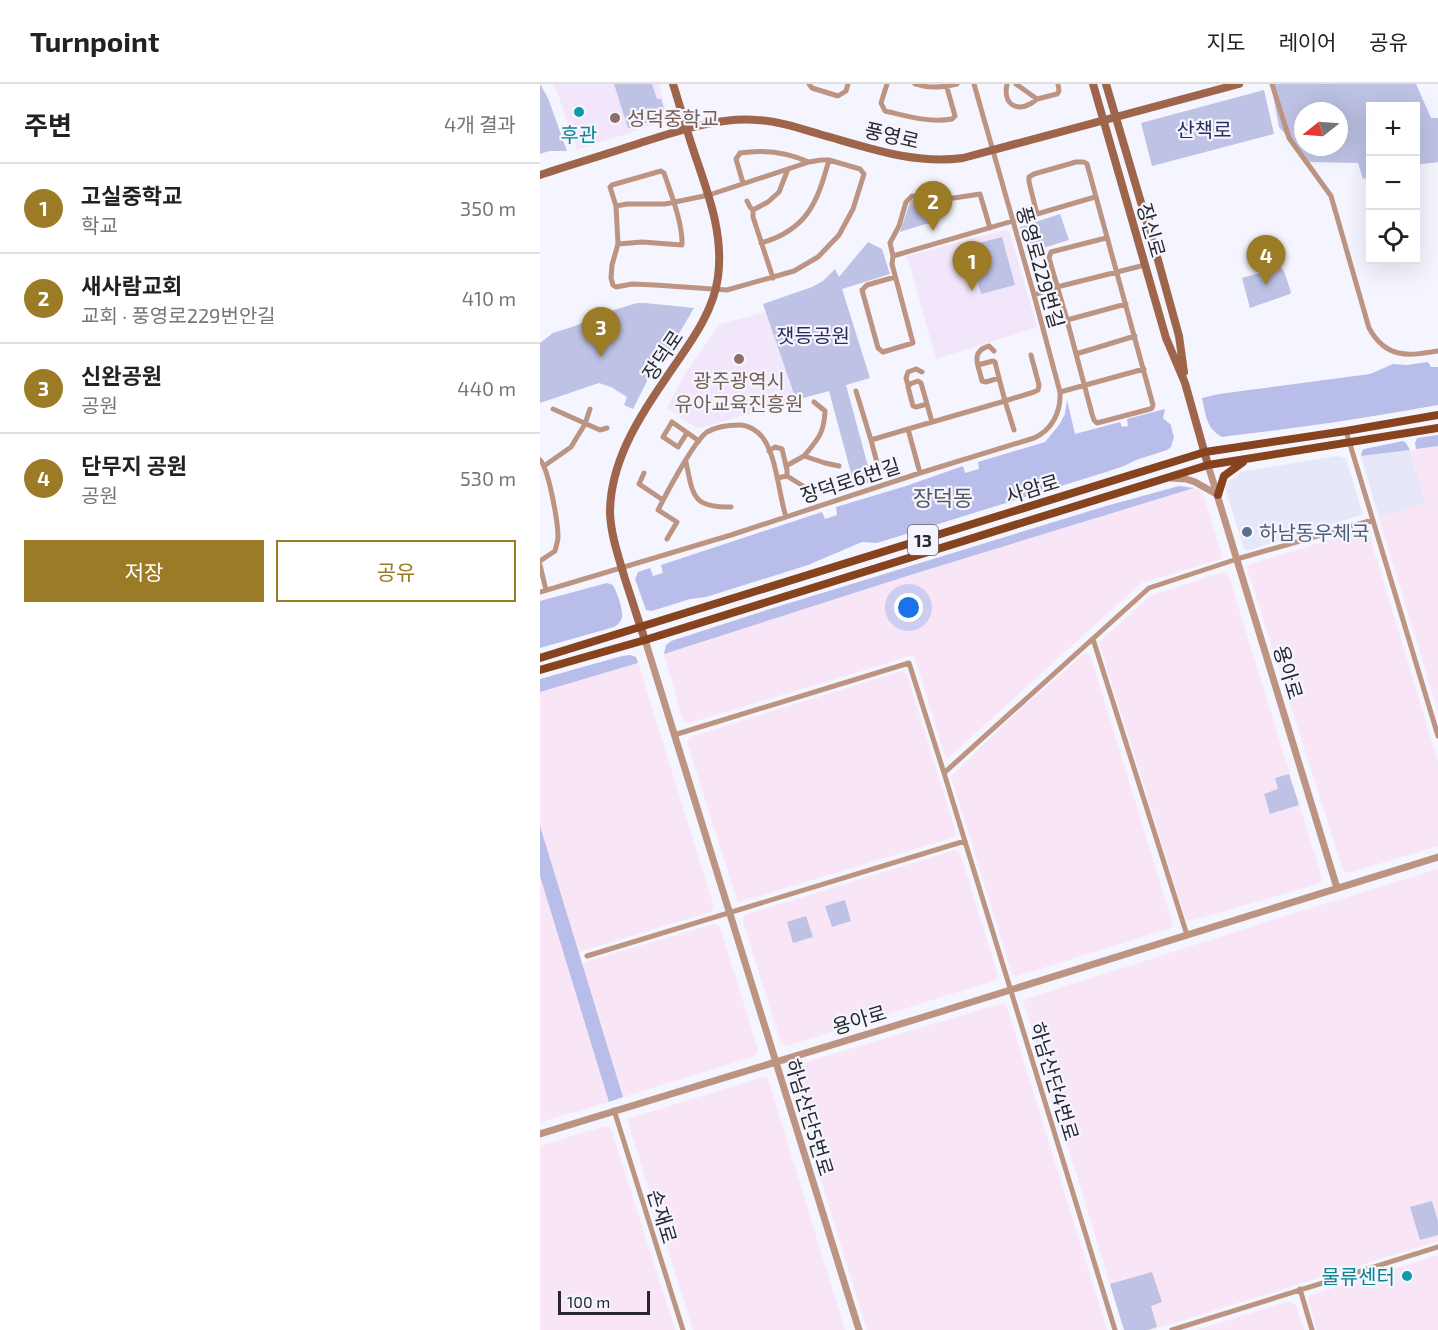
<!DOCTYPE html>
<html lang="ko">
<meta charset="utf-8">
<style>
body{margin:0;font-family:"Exo 2","Noto Sans KR",sans-serif;background:#f2f2f2;color:#222}
.controls{position:absolute;right:18px;top:18px;display:grid;overflow:hidden;border-radius:0px;box-shadow:0 6px 24px #0002}
.controls button{width:54px;height:54px;display:grid;place-items:center;padding:0;border:0;border-bottom:2px solid #e0e0e0;background:#fff;color:#222;font:30px sans-serif}
.compass{position:absolute;left:754px;top:18px;width:54px;height:54px;border-radius:50%;background:#fff;box-shadow:0 6px 24px #0002;rotate:253deg}
.scale{position:absolute;left:18px;bottom:15px;width:92px;box-sizing:border-box;padding-left:6px;border:3px solid #28292c;border-top:0;font-size:16px;line-height:21px;white-space:nowrap;color:#28292c;-webkit-text-stroke:4px #f4f5fe;paint-order:stroke}
.you{position:absolute;left:369px;top:524px;width:21px;height:21px;margin:-15px;border:4px solid #fff;border-radius:50%;background:#1a73e8;box-shadow:0 0 0 9px #1a73e833}
.badge{display:grid;place-items:center;width:39px;height:39px;border-radius:50%;background:#9b7b25;color:#fff;font-size:20px;font-weight:700}
.pin{position:absolute;translate:-50% -50px;filter:drop-shadow(0 2px 3px #0008)}
.pin::after{content:'';position:absolute;top:32px;width:21px;height:18px;background:inherit;clip-path:polygon(0 0,100% 0,50% 100%)}
.list{margin:0;padding:0;list-style:none}
h2{display:flex;justify-content:space-between;align-items:center;height:78px;margin:0;padding:0 24px;font-size:26px}
h2 small{font-size:20px;font-weight:400;color:#767676}
.list li{display:grid;grid-template-columns:39px 1fr auto;gap:18px;align-items:center;box-sizing:border-box;height:90px;padding:0 24px;border-top:2px solid #e0e0e0}
.list b{display:block;font-size:22px;white-space:nowrap}
.list p{margin:0;font-size:20px;white-space:nowrap;color:#767676}
.list em{font-size:20px;font-style:normal;color:#767676}
.actions{display:flex;gap:12px;padding:18px 24px}
.actions a{flex:1;padding:14px 0;border:2px solid #9b7b25;border-radius:0px;text-align:center;font-size:21px;color:#9b7b25}
.actions .main{background:#9b7b25;color:#fff}
.icon{flex:none;width:33px;height:33px;fill:none;stroke:currentColor;stroke-width:2;stroke-linecap:round;stroke-linejoin:round}
.map{position:relative;flex:none;width:898px;height:1246px;overflow:hidden}
header{display:flex;align-items:center;gap:36px;box-sizing:border-box;height:84px;padding:0 30px;background:#fff;border-bottom:2px solid #e0e0e0}
header strong{font-size:28px}
nav{display:flex;gap:33px;margin-inline-start:auto;font-size:21px}
main{display:flex}
aside{flex:1;background:#fff}
.map>svg:first-child{display:block}
</style>
<header>
<strong>Turnpoint</strong>
<nav><a>지도</a><a>레이어</a><a>공유</a></nav>
</header>
<main>
<aside>
<h2>주변<small>4개 결과</small></h2>
<ul class="list">
<li><span class="badge">1</span><div><b>고실중학교</b><p>학교</p></div><em>350 m</em></li>
<li><span class="badge">2</span><div><b>새사람교회</b><p>교회 · 풍영로229번안길</p></div><em>410 m</em></li>
<li><span class="badge">3</span><div><b>신완공원</b><p>공원</p></div><em>440 m</em></li>
<li><span class="badge">4</span><div><b>단무지 공원</b><p>공원</p></div><em>530 m</em></li>
</ul>
<div class="actions"><a class="main">저장</a><a>공유</a></div>
</aside>
<div class="map">
<svg width="898" height="1246" viewBox="0 0 898 1246">
<rect width="100%" height="100%" fill="#f4f5fe"/>
<path fill="#e6e8f9" d="M870,366l16,54 -47,14 -18,-62z
M795,372l11,2 16,54 -1,3 -114,36 -3,-2 -17,-55 -1,-6 2,-6 13,-10z"/>
<path fill="#f8e5f5" d="M898,362v265l-59,-193 47,-15 -16,-53z
M654,404l3,1 7,7 18,60 -1,3 -80,24 -193,175 -3,-2 -31,-101 -225,68 -4,-1 -2,-2 -19,-66 243,-78z
M824,445l4,2 70,231v84l-90,27 -5,-3 -96,-302 1,-3z
M683,488l5,2 94,304 -1,5 -131,38 -4,-1 -87,-278 51,-46z
M545,569l4,1 2,4 82,267 -2,3 -154,48 -5,-2 -61,-198 60,-58z
M98,579l76,244 -4,5 -132,40 -38,-126v-134z
M362,587l5,4 49,158 -2,4 -215,65 -2,-2 -50,-158 3,-5z
M415,766l5,3 38,123 -2,4 -210,66 -5,-3 -38,-122 2,-6z
M898,785v372l-281,87 -9,2h-24l-101,-330 237,-76z
M0,792l69,226 -69,20z
M174,840l6,3 38,123 -3,6 -132,41 -41,-134z
M463,919l3,1 101,326h-240l-79,-258 2,-5z
M224,993l4,2 77,251h-152l-66,-211z
M65,1042l6,3 64,201h-135v-184z
M898,1171v75h-121l-9,-30v-4z
M750,1217l6,5 8,24h-107z"/>
<path fill="#f2e6fb" d="M12,0h107l7,27 -1,5 -6,7 -82,27 -19,-56z
M465,146l4,2 2,5 26,90 -101,32 -29,-103z
M226,228l30,88 -95,28 -6,-1 -28,-19 17,-33 36,-51z"/>
<path fill="#bec2e5" fill-rule="evenodd" d="M0,0l8,14 19,53h-18l-9,3z
M74,0h38l5,15h4l4,13 -4,1 1,5 -32,10h-2z
M731,0h145l15,34h7v44l-22,3v-59h-46v71l-7,2 -5,-16 -48,-1 -31,-35zM763,27h36v36h-36z
M724,6l10,44 -122,32 -11,-43z
M375,115l16,2 -3,3 5,20h-8l-25,8 10,-30 2,-2z
M520,130l9,26 -42,13 -7,-26z
M462,153l13,48 -34,9 -14,-48z
M328,158l14,7 8,25 -48,15 28,89 -24,7 26,96 -17,7 -26,-97 -33,9 -33,-96 49,-17 11,-6 12,-12 4,8z
M740,183l4,4 7,21 -1,2 -40,14 -8,-30z
M97,219h8l49,5 -27,46 -10,7 -24,48 -9,-4 3,-8 -16,-10 -12,-4 -59,20v-60l13,-10 22,-7 26,-12z
M749,690l10,31 -29,9 -6,-20 14,-5 -3,-11z
M305,816l6,21 -19,6 -7,-21z
M266,832l7,21 -20,6 -6,-21z
M892,1117l6,20v14l-18,5 -10,-33z
M612,1188l10,30 -11,4 6,21 -9,3h-24l-14,-46z"/>
<path fill="#b8bdea" d="M888,278l3,5h7v38c-46,8 -92,16 -138,22 -26,4 -52,6 -78,10 -16,-9 -16,-22 -20,-39l17,-4 151,-20 23,-10 14,1z
M527,316l8,34 45,-12 2,5 6,-1 -1,-7 38,-10 -2,9 8,7 1,5 2,7 -3,10 -4,3 -31,10 -12,6 -18,6 -229,71 -15,-1 -54,23 -102,32 -16,2 -38,12 -6,-1 -11,-31 3,-7 12,-4 3,8 10,-3 -2,-8 161,-53 3,7 12,-4 -1,-8 70,-21 57,-20 2,7 14,-4 -1,-7 67,-20 14,-17 6,-11z
M898,351v11l-22,3 -1,-6 2,-5z
M863,357l3,2 4,7 -49,6 1,-5 2,-2z
M639,402l15,2 -287,88 -243,78 2,-9 5,-4 99,-32 336,-103z
M67,499l6,2c4,8 12,28 8,35 -1,3 -4,5 -7,7l-74,21v-47z
M90,571l6,2 2,6 -98,29v-13l82,-23z
M0,742l83,271 -14,5 -69,-226z"/>
<g fill="none" stroke-linecap="round" stroke-linejoin="round">
<path stroke="#bd9482" stroke-width="5" d="M269,0l3,4 26,8 8,-5 2,-7
M347,0l-6,19 4,8c22,5 44,12 67,8l3,-3 -9,-32
M375,0c15,5 28,3 42,0
M467,0c-5,23 14,30 30,15
M476,0l21,15 20,-5 2,-3 -1,-7
M732,0l17,54 42,58 38,132c17,31 39,28 69,23
M203,99l-7,-24 4,-6c25,-4 46,-1 69,9
M207,117l3,6 3,3v7l20,61
M76,122l11,-2h38l44,-9 100,-33 12,-2h8l31,9 4,5 -11,35 -14,26 -21,22 -24,14 -67,19 -72,-5 -23,-1 -16,3 -3,-2 -2,-7 1,-13 6,-21 -2,-38 -6,-19 2,-2 49,-14 3,2c7,21 19,51 18,72l-40,-3 -24,2
M213,126l15,-8 11,-10 9,-23
M497,130l-8,-32v-5l5,-3 42,-12h8l3,2 66,241 -1,3 -2,1 -53,14 -3,-3 -2,-6 -25,-94 -18,-62 2,-6 55,-14
M221,159c46,-13 56,-40 68,-83
M353,172l202,-59
M355,193l-28,8 -5,5 16,58 5,4 30,-9 -21,-79 1,-8 -3,-13 9,-17 7,-24 6,-6 42,2 26,-4 10,34
M494,211l23,-8 88,-22
M527,236l59,-16
M536,270l59,-18
M438,281l15,-4 2,1 4,16
M368,301l-2,-7 2,-6 8,-3 6,3
M316,307l15,49
M520,308l84,-23
M387,320l-6,-21 -3,-2 -8,3 -2,3 5,19 3,1 11,-3 5,18
M13,325l47,21 7,-2
M368,345l97,-28 -6,-23 -13,4 -4,-1c-3,-15 -13,-29 7,-35l5,5
M474,346l-9,-29 29,-9 4,-2 1,-5 -8,-30
M806,347l92,305
M147,349l-9,14 -15,-10 9,-15 27,19
M229,367l6,-4 7,2 5,21v6
M264,372c14,-17 20,-22 21,-45l-11,-9
M0,376c9,9 18,63 18,77 0,4 -2,9 -3,14l-15,10
M146,378c7,33 6,46 45,45
M4,382l27,-19 14,-23 5,-15
M246,382l18,-10 21,7 14,3
M104,389l-5,11 24,16
M340,390l-9,-34 37,-11 12,44
M237,394l10,-2 16,10
M127,455l10,-17 -19,-12c8,-16 36,-69 49,-78 9,-5 21,-7 32,-7 10,0 21,7 26,16 12,20 14,54 21,76
M0,481l6,25
M0,508l191,-57 189,-62 114,-35c18,-8 27,-26 26,-46l-26,-97 -60,-211
M553,555l94,296
M134,651l235,-72 35,110 171,557
M404,689l205,-185 88,-29 136,-39
M47,872l378,-115
M74,1026l69,220
M760,1205l12,41
M632,1246l266,-83"/>
<path stroke="#bd9482" stroke-width="7" d="M668,381l129,423
M631,394l15,1 9,3 23,13
M105,556l214,690
M0,1050l377,-115 521,-162"/>
<path stroke="#9e654a" stroke-width="8" d="M553,0l73,254 19,45 23,82
M566,0l52,176 21,76 5,36
M0,91c33,-11 67,-21 100,-32 37,-12 78,-26 117,-23 21,1 42,8 62,14 47,13 95,31 144,24l276,-74
M105,556c-7,-20 -13,-40 -20,-61 -6,-21 -14,-43 -15,-66 0,-49 27,-93 54,-132 21,-32 49,-65 54,-104 6,-45 -11,-86 -25,-128 -7,-21 -13,-43 -20,-65"/>
<path stroke="#87421e" stroke-width="8" d="M678,411l6,-19 19,-14
M0,574l665,-206 141,-21 92,-16
M0,586l105,-30 563,-175 230,-37"/>
</g>
<g fill="#0f9aa8" stroke="#f4f5fe" stroke-width="2">
<circle cx="39" cy="28" r="6"/>
<circle cx="867" cy="1192" r="6"/>
</g>
<g fill="#8d6e63" stroke="#f4f5fe" stroke-width="2">
<circle cx="75" cy="34" r="6"/>
<circle cx="199" cy="275" r="6"/>
</g>
<circle fill="#5c6f8a" stroke="#f4f5fe" stroke-width="2" cx="707" cy="448" r="6"/>
<g text-anchor="middle" dominant-baseline="central" stroke-width="4.5" stroke-linejoin="round" paint-order="stroke">
<rect fill="#f4f5fe" stroke="#65666b" stroke-width="1.5" x="368" y="441" width="30" height="30" rx="4.5"/>
<g font-size="18" font-weight="bold" fill="#28292c">
<text x="383" y="456">13</text>
</g>
<g font-size="20" fill="#785e54" stroke="#f4f5fe" text-anchor="start">
<text x="87" y="34">성덕중학교</text>
<text x="199" y="296" text-anchor="middle">광주광역시<tspan x="199" dy="23">유아교육진흥원</tspan></text>
</g>
<g font-size="20" fill="#2b2b62" stroke="#f4f5fe">
<text x="664" y="45">산책로</text>
<text x="273" y="251">잿등공원</text>
</g>
<g font-size="20" fill="#0d838f" stroke="#f4f5fe">
<text x="39" y="50">후관</text>
<text x="855" y="1192" text-anchor="end">물류센터</text>
</g>
<g font-size="20" fill="#28292c" stroke="#f4f5fe">
<text transform="translate(352 51) rotate(13)">풍영로</text>
<text transform="translate(612 146) rotate(74)">장신로</text>
<text transform="translate(501 183) rotate(74)">풍영로229번길</text>
<text transform="translate(122 271) rotate(-56)">장덕로</text>
<text transform="translate(310 396) rotate(-18)">장덕로6번길</text>
<text transform="translate(492 404) rotate(-17)">사암로</text>
<text transform="translate(749 588) rotate(73)">용아로</text>
<text transform="translate(319 935) rotate(-17)">용아로</text>
<text transform="translate(515 997) rotate(73)">하남산단4번로</text>
<text transform="translate(270 1033) rotate(73)">하남산단5번로</text>
<text transform="translate(123 1132) rotate(73)">손재로</text>
</g>
<g font-size="20" fill="#4e5e75" stroke="#f4f5fe" text-anchor="start">
<text x="719" y="448">하남동우체국</text>
</g>
<g font-size="22" fill="#56575f" stroke="#f4f5fe">
<text x="403" y="413">장덕동</text>
</g>
</g>
</svg>
<div class="controls">
<button>+</button>
<button>−</button>
<button><svg class="icon" aria-label="locate" viewBox="0 0 24 24"><circle cx="12" cy="12" r="6"/><path d="M12 2v4M12 18v4M2 12h4M18 12h4"/></svg></button>
</div>
<svg class="compass" viewBox="-18 -18 36 36"><path d="M0-13l5 13h-10z" fill="#e53935"/><path d="M0 13l5-13h-10z" fill="#767676"/></svg>
<div class="scale">100 m</div>
<div class="you"></div>
<div class="pin badge" style="left:432px;top:207px">1</div>
<div class="pin badge" style="left:393px;top:147px">2</div>
<div class="pin badge" style="left:61px;top:273px">3</div>
<div class="pin badge" style="left:726px;top:201px">4</div>
</div>
</main>
